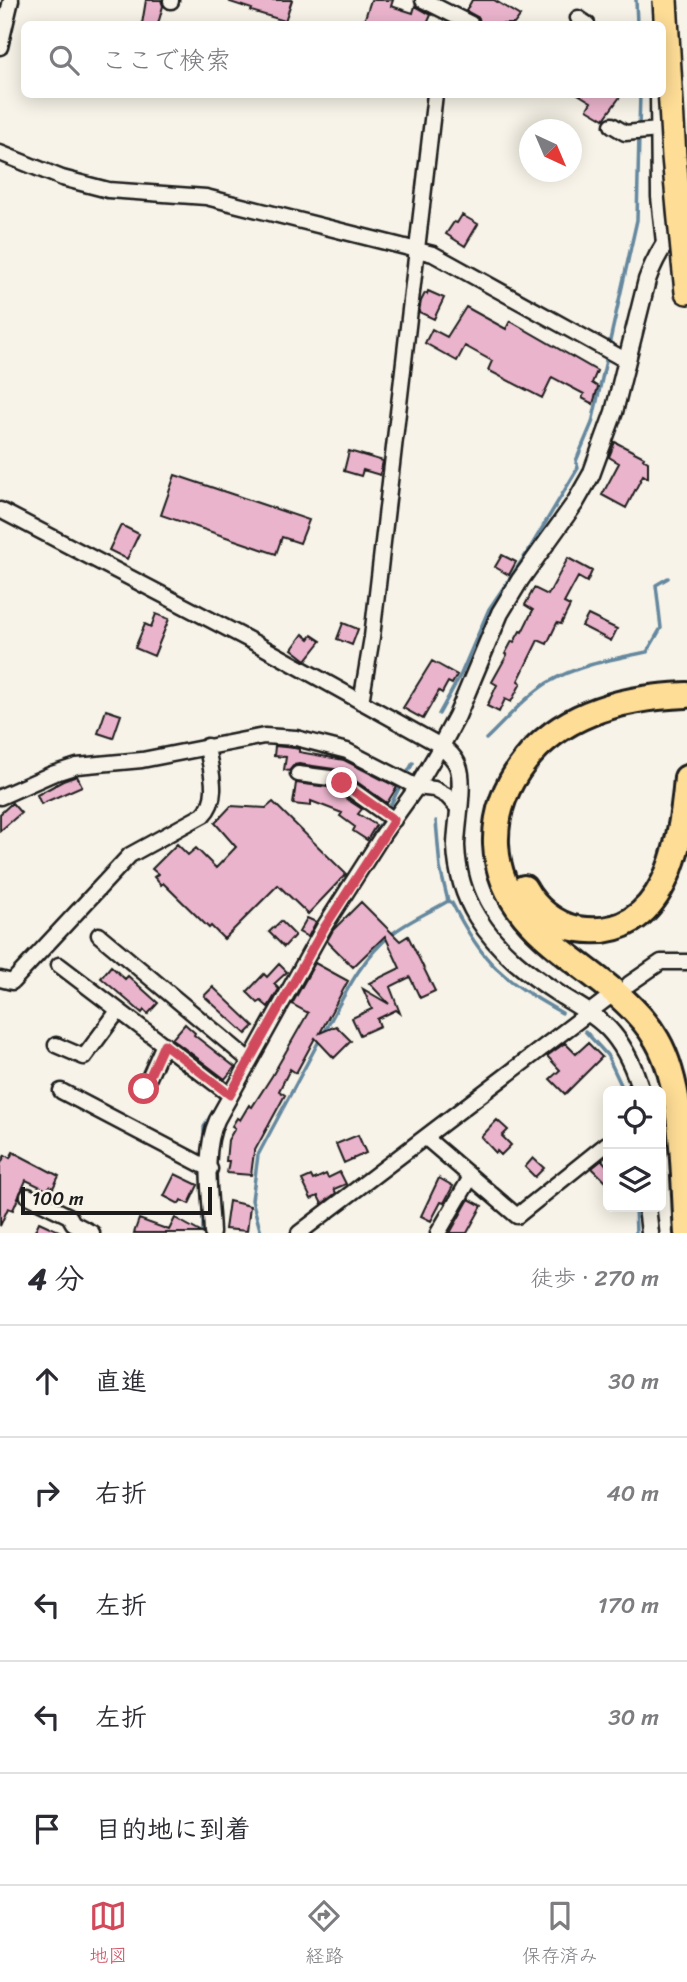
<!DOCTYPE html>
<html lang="ja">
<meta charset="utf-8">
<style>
body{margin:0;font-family:Sriracha,"Klee One",sans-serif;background:#f7f7f7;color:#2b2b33}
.controls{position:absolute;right:21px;bottom:21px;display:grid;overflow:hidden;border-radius:10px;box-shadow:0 4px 18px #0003}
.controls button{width:63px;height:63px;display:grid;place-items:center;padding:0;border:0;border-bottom:2px solid #e1e1e2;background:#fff;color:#2b2b33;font:35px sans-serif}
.compass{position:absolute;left:519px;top:119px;width:63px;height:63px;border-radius:50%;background:#fff;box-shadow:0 4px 18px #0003;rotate:136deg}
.scale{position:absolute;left:21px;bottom:18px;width:191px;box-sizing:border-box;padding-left:7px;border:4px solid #1c1c1c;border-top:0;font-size:19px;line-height:24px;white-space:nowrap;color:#1c1c1c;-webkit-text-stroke:5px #f7f3e8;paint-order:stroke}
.stop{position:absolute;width:21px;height:21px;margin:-16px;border:5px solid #d1495b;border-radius:50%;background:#fff}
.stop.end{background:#d1495b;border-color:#fff;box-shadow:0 2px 7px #0008}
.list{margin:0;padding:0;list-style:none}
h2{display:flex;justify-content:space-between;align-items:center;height:91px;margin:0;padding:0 28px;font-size:30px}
h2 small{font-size:23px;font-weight:400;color:#7c7c81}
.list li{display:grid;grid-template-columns:46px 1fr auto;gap:21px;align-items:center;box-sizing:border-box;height:112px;padding:0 28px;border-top:2px solid #e1e1e2}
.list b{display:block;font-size:26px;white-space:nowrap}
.list em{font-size:23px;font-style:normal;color:#7c7c81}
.icon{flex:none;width:38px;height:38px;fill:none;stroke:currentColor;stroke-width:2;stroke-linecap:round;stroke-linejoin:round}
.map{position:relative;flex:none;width:687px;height:1233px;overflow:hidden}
.search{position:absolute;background:#fff;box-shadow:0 4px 18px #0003;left:21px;right:21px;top:21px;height:77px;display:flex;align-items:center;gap:18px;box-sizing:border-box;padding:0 24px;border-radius:10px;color:#7c7c81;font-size:26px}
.sheet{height:651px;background:#fff}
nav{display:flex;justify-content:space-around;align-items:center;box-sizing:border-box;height:98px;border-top:2px solid #e1e1e2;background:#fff;font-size:19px;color:#7c7c81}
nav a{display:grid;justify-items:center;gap:4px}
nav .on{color:#d1495b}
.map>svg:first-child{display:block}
</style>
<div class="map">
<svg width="687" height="1233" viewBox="0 0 687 1233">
<rect width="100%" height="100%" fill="#f7f3e8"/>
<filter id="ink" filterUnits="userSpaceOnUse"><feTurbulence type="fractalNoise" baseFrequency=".0143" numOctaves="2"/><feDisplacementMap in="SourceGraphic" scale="14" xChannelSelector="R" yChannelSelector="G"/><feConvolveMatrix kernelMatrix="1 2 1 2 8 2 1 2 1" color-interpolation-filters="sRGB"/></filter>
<g filter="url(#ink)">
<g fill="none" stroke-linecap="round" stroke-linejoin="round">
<path stroke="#65889f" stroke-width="3.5" d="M636,0l1,24
M639,128l1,-34
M609,345l28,-125 2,-85
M439,714l22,-40 28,-65 40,-59 49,-82 -2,-7 16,-38 15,-67
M486,739c20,-19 38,-41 61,-56 30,-18 66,-24 100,-31l14,-24 -5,-43 12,-7
M406,775l7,-12
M389,808l12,-24
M361,857l21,-36
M448,901l4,2c31,61 50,76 110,110
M585,1031l22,24 17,36
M324,1033c19,-35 36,-74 68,-99 16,-13 38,-22 56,-33l-8,-33 -4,-47
M204,1140v-13l20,-34
M203,1193v40
M635,1207l1,26
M261,1233l-9,-33 6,-45 62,-116"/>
</g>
<path fill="#eab4cc" stroke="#1c1c1c" stroke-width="2" d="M146,0h15l2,6 -5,18h-16z
M231,0h61l-7,21 -34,-10 1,-2 -22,-7z
M371,0h22l-2,6 22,7 2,-7 16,9 -4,9h-64z
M472,0h22l26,16 -6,8h-34l-1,-6 -13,-7z
M578,94h44l-18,25 -17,-10 4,-7z
M462,215l16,9 -13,22 -19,-12 8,-12 3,1z
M428,291l16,7 -10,21 -15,-7 2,-11 4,-8 2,1z
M466,307l40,22 4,-8 87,50 -5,12 6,4 -5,17 -11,-6 2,-4 -32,-17 -10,21 -54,-28 4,-9 -27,-15 -8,15 -32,-18 7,-14 15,8z
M615,442l29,15 -1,2 5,3v16l-5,-3 -17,33 -24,-13 17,-32 -10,-6z
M349,451l34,10 -3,14 -17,-5 -2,6 -17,-5z
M175,475l134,45 -9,23 -18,-6 -6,17 -115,-39z
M121,525l18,9 -12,25 -18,-9z
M502,555l14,7 -7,13 -14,-8z
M568,558l24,13 -5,11 -9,-5 -14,26 6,3 -9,18 -4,-1 -10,21 -9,-4 -20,41 3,2 -10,19 -6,-3 -6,13 -12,-6 10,-21 -5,-3 15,-27 -2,-1 7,-13 2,1 6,-11 2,1 11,-22 -8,-5 9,-17 14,7z
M156,614l13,5 -15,37 -19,-8 10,-24 6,3z
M588,615l29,14 -6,12 -29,-15z
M343,623l15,6 -6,16 -15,-6z
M303,634l6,5 3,-4 9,6 -15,19 -14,-11z
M432,661l25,14 -5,9 -4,-2 -6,11 -3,-2 -16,28 -20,-11z
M106,710l15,5 -8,23 -15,-5z
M275,746l19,2 5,1v3l45,8 53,27 -10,16 -40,-28 -13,-6 -35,-5 -5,1 -5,6 -5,-1 2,-13 -12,-1z
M77,776l5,10 -41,18 -4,-9 26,-14z
M296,783l32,4 34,22 -4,5 18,11 -9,15 -14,-9 2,-4 -15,-11 2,-3 -31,-12v5l-18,-2z
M273,802l73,72 -38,40 -30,-29 -54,54 -13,-13 -2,2 -46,-45 -2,2 -7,-8 4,-3 -6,-5 25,-25 11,11 8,-7 20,20 20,-21 -21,-24 16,-17 35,2z
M12,803l9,10 -21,18v-17z
M361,902l39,39 8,-5 27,55 -15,7 -10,-21 -20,10 10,26 -4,-3 -19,9 3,7 -20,9 -8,-17 20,-9 -9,-20 26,15 -20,-21 31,-15 -15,-32 -32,31 -26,-26 6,-11z
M307,918l9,4 -8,15 -9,-5z
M281,921l14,14 -11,12 -15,-15z
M315,963l33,18 -28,52 16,-7 15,15 -17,17 -19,-20 -19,35 -6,-4 -11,22 6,4 -31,57 -3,23 -24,-2 2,-12h-3l2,-21 7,-12 -3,-2 5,-8 3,2 9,-15 3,2 20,-31 36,-63 -16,-9z
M279,964l8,8 -13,12 5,5 -11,18 -7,-6 -3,2 -11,-11 17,-18 3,3z
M111,966l14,13 3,-3 30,27 -10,11 -4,-4 -2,3 -41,-35z
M213,987l41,39 -8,8 -42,-38z
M185,1024l10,9 -1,2 41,32 -10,12 -53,-40z
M565,1043l11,11 12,-11 14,14 -37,37 -15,-15 10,-9 -13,-14z
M497,1120l11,10 -6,6 9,9 -10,10 -4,-4 -1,2 -15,-16z
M358,1135l8,18 -22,10 -8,-19z
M13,1152l46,24 -6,12 -3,-2 -3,4 -21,-10 -13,30 -5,-2 -8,18v-61l5,-10 5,3z
M533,1158l11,10 -9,9 -10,-10z
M602,1160l6,7v17l-16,-16z
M340,1172l6,12 -12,5 2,4 -14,11 -4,-8 -7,3 -9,-19 9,-4 2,4 13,-6 2,4z
M175,1174l23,11 -9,19 -8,-4 -2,4 -15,-8z
M439,1178l14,8 -9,17 -3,-1 -10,19 -10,-5z
M469,1199l13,7 -15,27h-17z
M229,1201l21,5 -3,25 -22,-2z
M175,1218l27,15h-68l5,-14 30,11z
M39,1222l24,11h-29z"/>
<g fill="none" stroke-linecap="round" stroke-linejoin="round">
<defs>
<path id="minor" d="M423,0l48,24
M171,1v-1
M578,18l9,6
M0,47l11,-47
M658,94l1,103 5,46
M612,125l13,8 34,-3
M0,153l62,25 46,12 98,7 227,57 194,107
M0,510l259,135 182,101 -24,41 -33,46 -60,94 -107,193c-15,33 -6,78 -5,113
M361,702l11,-65 63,-543
M298,774l32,4 12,5 52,37
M0,797l52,-23 25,-8 65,-6 122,-24 32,2 51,13 70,36 17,2 13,7 11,12
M99,935l150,125
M59,965l171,130
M0,979l12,3 118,-127 73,-40c18,-18 7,-46 4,-69
M629,984l32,-22h26
M56,1045l28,12 34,-46
M144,1089l20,-45
M61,1091l149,78
M426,1138l91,78 91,-73
M28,1196l41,20 4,7 19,10
M299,1233l309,-235
M438,1233l33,-56"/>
<path id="tertiary" d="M641,1091c-6,-21 -14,-40 -28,-57 -13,-16 -33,-27 -51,-38 -34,-22 -63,-44 -85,-79 -13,-21 -20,-46 -21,-71 0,-20 9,-63 2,-80 -3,-8 -10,-14 -17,-20l16,-30 43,-103 20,-33 55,-77 16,-28 23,-63 33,-132c8,-23 19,-41 36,-59
M647,1207l3,26"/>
<path id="trunk" d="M684,262l3,30"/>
<path id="motorway" d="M524,888c11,20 31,37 54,41 88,14 104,-88 109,-151
M687,1233c-4,-56 -2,-145 -30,-193 -43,-74 -157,-98 -161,-196 -1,-30 10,-59 29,-83 38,-49 103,-64 162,-66"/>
</defs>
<use href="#minor" stroke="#1c1c1c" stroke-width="19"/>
<use href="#tertiary" stroke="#1c1c1c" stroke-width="21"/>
<use href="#trunk" stroke="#1c1c1c" stroke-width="28"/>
<use href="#motorway" stroke="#1c1c1c" stroke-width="30"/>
<use href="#minor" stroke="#f7f3e8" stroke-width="14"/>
<use href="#tertiary" stroke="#f7f3e8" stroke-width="16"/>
<use href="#trunk" stroke="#fedd96" stroke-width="23"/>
<use href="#motorway" stroke="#fedd96" stroke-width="24"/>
<defs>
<path id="trunk-bridge" d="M665,0l9,157 10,105"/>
</defs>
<use href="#trunk-bridge" stroke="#1c1c1c" stroke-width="28" stroke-linecap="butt"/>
<use href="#trunk-bridge" stroke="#fedd96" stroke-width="23"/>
</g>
</g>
<g fill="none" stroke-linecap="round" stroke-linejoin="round" filter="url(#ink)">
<path stroke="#d1495b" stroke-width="9" d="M144,1089l20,-45 66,51 94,-167 70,-108 -52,-37"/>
</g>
</svg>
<div class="controls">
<button><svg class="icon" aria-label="locate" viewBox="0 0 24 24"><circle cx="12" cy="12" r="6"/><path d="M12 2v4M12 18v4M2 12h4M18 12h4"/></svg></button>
<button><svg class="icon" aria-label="layers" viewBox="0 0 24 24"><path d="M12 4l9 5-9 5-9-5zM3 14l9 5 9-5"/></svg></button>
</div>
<svg class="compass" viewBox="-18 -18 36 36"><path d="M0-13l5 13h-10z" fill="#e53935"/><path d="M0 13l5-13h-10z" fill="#7c7c81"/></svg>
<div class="scale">100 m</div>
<div class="stop" style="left:144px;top:1089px"></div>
<div class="stop end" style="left:342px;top:783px"></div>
<div class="search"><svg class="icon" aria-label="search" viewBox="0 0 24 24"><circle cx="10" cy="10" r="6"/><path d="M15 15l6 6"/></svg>ここで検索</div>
</div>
<section class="sheet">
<h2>4 分<small>徒歩 · 270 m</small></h2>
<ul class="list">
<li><svg class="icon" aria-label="ahead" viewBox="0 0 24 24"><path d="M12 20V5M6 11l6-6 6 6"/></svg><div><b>直進</b></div><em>30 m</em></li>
<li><svg class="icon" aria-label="right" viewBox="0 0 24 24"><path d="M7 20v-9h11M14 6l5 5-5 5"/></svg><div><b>右折</b></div><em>40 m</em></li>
<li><svg class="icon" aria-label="left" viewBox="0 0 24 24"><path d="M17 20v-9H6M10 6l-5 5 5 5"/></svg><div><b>左折</b></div><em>170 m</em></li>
<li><svg class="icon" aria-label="left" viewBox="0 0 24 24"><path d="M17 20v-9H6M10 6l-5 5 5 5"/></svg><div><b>左折</b></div><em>30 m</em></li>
<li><svg class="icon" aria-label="arrive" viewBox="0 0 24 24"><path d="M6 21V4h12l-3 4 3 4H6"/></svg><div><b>目的地に到着</b></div></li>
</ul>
</section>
<nav>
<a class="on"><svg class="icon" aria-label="map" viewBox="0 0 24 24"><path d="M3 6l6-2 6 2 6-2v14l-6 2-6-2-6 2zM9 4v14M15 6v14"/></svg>地図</a>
<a><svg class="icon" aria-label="directions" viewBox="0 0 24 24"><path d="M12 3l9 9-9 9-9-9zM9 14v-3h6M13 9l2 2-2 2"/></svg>経路</a>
<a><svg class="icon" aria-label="saved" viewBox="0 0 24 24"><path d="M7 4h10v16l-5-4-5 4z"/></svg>保存済み</a>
</nav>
